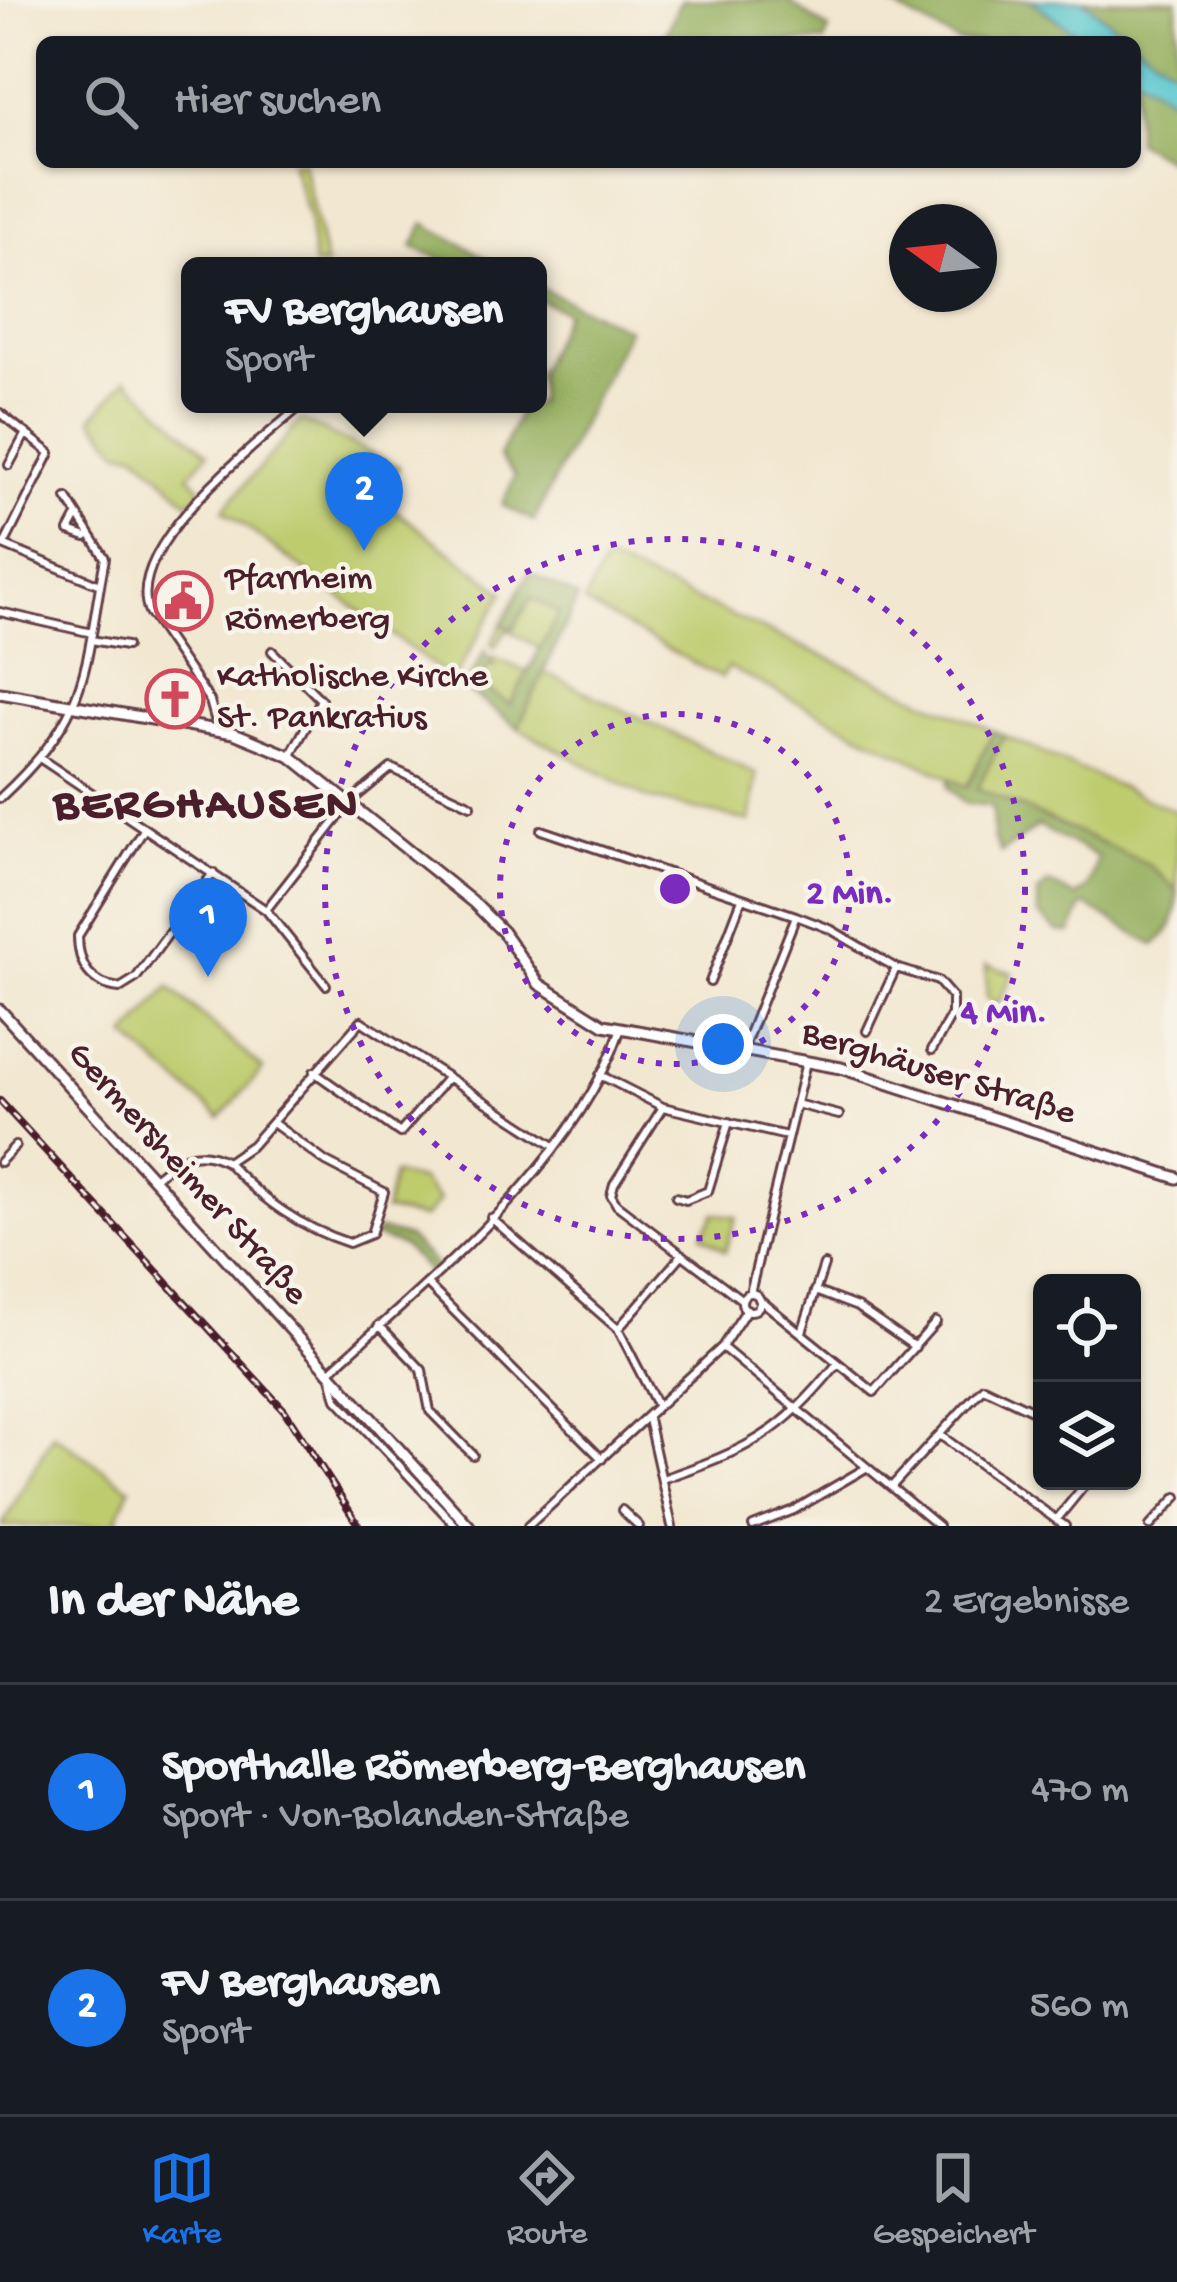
<!DOCTYPE html>
<html lang="de">
<meta charset="utf-8">
<style>
body{margin:0;font-family:"Gochi Hand",sans-serif;background:#242831;color:#f1f3f6}
.controls{position:absolute;right:36px;bottom:36px;display:grid;overflow:hidden;border-radius:18px;box-shadow:0 3px 9px #0004}
.controls button{width:108px;height:108px;display:grid;place-items:center;padding:0;border:0;border-bottom:3px solid #363941;background:#171b24;color:#f1f3f6;font:60px sans-serif}
.compass{position:absolute;left:889px;top:204px;width:108px;height:108px;border-radius:50%;background:#171b24;box-shadow:0 3px 9px #0004;rotate:285deg}
.you{position:absolute;left:723px;top:1044px;width:42px;height:42px;margin:-30px;border:9px solid #fff;border-radius:50%;background:#1a73e8;box-shadow:0 0 0 18px #1a73e833}
.badge{display:grid;place-items:center;width:78px;height:78px;border-radius:50%;background:#1a73e8;color:#fff;font-size:39px;font-weight:700}
.pin{position:absolute;translate:-50% -99px;filter:drop-shadow(0 3px 6px #0008)}
.pin::after{content:'';position:absolute;top:63px;width:42px;height:36px;background:inherit;clip-path:polygon(0 0,100% 0,50% 100%)}
.popup{position:absolute;left:181px;top:257px;width:366px;height:156px;box-sizing:border-box;display:grid;place-content:center;border-radius:18px;background:#171b24;filter:drop-shadow(0 3px 9px #0005);font-size:39px;white-space:nowrap;color:#9ea1a6}
.popup b{font-size:45px;color:#f1f3f6}
.popup::after{content:'';position:absolute;left:50%;top:100%;margin-left:-24px;border:24px solid transparent;border-top-color:#171b24}
.list{margin:0;padding:0;list-style:none}
h2{display:flex;justify-content:space-between;align-items:center;height:156px;margin:0;padding:0 48px;font-size:51px}
h2 small{font-size:39px;font-weight:400;color:#9ea1a6}
.list li{display:grid;grid-template-columns:78px 1fr auto;gap:36px;align-items:center;box-sizing:border-box;height:216px;padding:0 48px;border-top:3px solid #363941}
.list b{display:block;font-size:45px;white-space:nowrap}
.list p{margin:0;font-size:39px;white-space:nowrap;color:#9ea1a6}
.list em{font-size:39px;font-style:normal;color:#9ea1a6}
.icon{flex:none;width:66px;height:66px;fill:none;stroke:currentColor;stroke-width:2;stroke-linecap:round;stroke-linejoin:round}
.map{position:relative;flex:none;width:1177px;height:1526px;overflow:hidden}
.search{position:absolute;background:#171b24;box-shadow:0 3px 9px #0004;left:36px;right:36px;top:36px;height:132px;display:flex;align-items:center;gap:30px;box-sizing:border-box;padding:0 42px;border-radius:18px;color:#9ea1a6;font-size:45px}
.sheet{height:588px;background:#171b24}
nav{display:flex;justify-content:space-around;align-items:center;box-sizing:border-box;height:168px;border-top:3px solid #363941;background:#171b24;font-size:33px;color:#9ea1a6}
nav a{display:grid;justify-items:center;gap:6px}
nav .on{color:#1a73e8}
.map>svg:first-child{display:block}
</style>
<div class="map">
<svg width="1177" height="1526" viewBox="0 0 1177 1526">
<rect width="100%" height="100%" fill="#f7f3e8"/>
<filter id="ink" filterUnits="userSpaceOnUse"><feTurbulence type="fractalNoise" baseFrequency=".00833" numOctaves="2"/><feDisplacementMap in="SourceGraphic" scale="24" xChannelSelector="R" yChannelSelector="G"/><feConvolveMatrix kernelMatrix="1 2 1 2 8 2 1 2 1" color-interpolation-filters="sRGB"/></filter>
<filter id="wash" filterUnits="userSpaceOnUse"><feTurbulence type="fractalNoise" baseFrequency=".004" numOctaves="4" result="noise"/><feDisplacementMap in="SourceGraphic" scale="48" xChannelSelector="R" yChannelSelector="G"/><feGaussianBlur stdDeviation="2.7" result="paint"/><feColorMatrix in="noise" values="0 0 0 0 0 0 0 0 0 0 0 0 0 0 0 0 0 1.4 0 .05"/><feComposite in="paint" operator="in"/></filter>
<g filter="url(#wash)">
<rect width="100%" height="100%" fill="#f2e7d0"/>
<path fill="#becc6e" stroke="#84764c" stroke-width="3" d="M291,162h12l23,104h-12l-6,-50z
M127,379l81,74 -19,22 13,15 -13,13 -52,-50 -17,-2 -28,-33z
M301,420l98,47 -18,33 123,92 -51,88 -230,-170z
M605,560l389,171 -27,56 -239,-120 -7,11 -137,-75z
M531,598l29,15 -50,92 -33,-22 16,-26 34,15 13,-23 -33,-20 -12,19 -4,-4 11,-20 11,5z
M544,672l213,102 -7,48 -103,-24 -129,-70z
M1004,736l173,76v79l-29,-27 -172,-76z
M986,965l27,8 -14,30 -12,-4z
M169,987l94,82 -43,49 -93,-81z
M393,1174l28,6 18,21 -15,17 -39,-7z
M715,1213l21,4 -11,34 -23,-16z
M53,1434l77,54 -16,38h-112z"/>
<path fill="#96b061" stroke="#706846" stroke-width="3" d="M681,0h106l42,30 -5,12h-162z
M882,0h149l57,42h-130z
M1083,0h94v71l-31,-18z
M1135,74l42,29v61l-42,-23z
M424,223l76,43h-42l-45,-19z
M538,287l90,42 -94,192 -32,-16 13,-29 -16,-19 24,-53h15v-32l28,-60 -28,-13z
M529,572l49,26 -60,130 -54,-40 21,-37 10,15h-7l-10,18 32,21 49,-92 -28,-15 -18,31 -11,-5z
M994,731l10,5 -27,52 171,76 29,27c0,25 -3,39 -23,54l-67,-39h-5l-11,27 -13,-1 -20,-18v-21l11,-10 26,14 13,-10 10,-30 -60,-31 -37,27 -7,-13 -2,-34 -27,-3 -17,-16 1,-9 18,9z
M379,1230l30,8 27,28 -7,7 -26,-27 -29,-9z"/>
<path fill="#59c7cf" stroke="#52737d" stroke-width="3" d="M1031,0h52l52,42h-47z
M1135,42l42,29v32l-42,-29z"/>
</g>
<g filter="url(#ink)">
<g fill="none" stroke-linecap="round" stroke-linejoin="round">
<defs>
<path id="minor" d="M0,413l50,40 -46,92
M9,465l17,-32
M76,518l-7,13 17,6
M3,545l97,40
M0,612l92,21
M91,640l35,6
M272,651l49,49 -31,56
M218,729l-8,-28 -61,-89c-27,-65 110,-170 154,-208
M41,759l225,151 86,-110 39,-32 80,37
M0,798c92,-86 83,-124 105,-240l-38,-60
M541,830l255,86 -53,133
M143,831l-65,105c0,29 13,49 42,52l16,-10 77,-105
M266,910l60,75
M796,916l34,13 66,39
M710,982l32,-83
M867,1031l29,-63 42,13 14,16v17l-20,36
M314,1072l86,61 48,-56
M600,1075l63,32
M796,1104l43,11
M0,1162l15,-16
M227,1162c35,38 72,65 122,81l22,-9 13,-42 -58,-30 -53,-39
M153,1179c25,-21 42,-34 74,-17l25,-17 109,-124 193,125
M676,1197l10,3 22,-9 21,-69
M491,1218l127,111 38,74
M427,1284l175,175
M815,1291l42,16 58,40
M750,1293l56,-231
M742 1302a9 9 0 1 1 18 0a9 9 0 1 1-18 0Z
M759,1299l115,93 62,-70
M742,1300l-125,-95 -6,-10 3,-11 49,-77 124,29
M379,1325l43,45 8,41 43,44
M618,1329l62,-72
M802,1332l22,-67
M722,1347l216,179
M328,1373c102,-94 246,-208 292,-342
M331,1377l6,22 119,127
M648,1419l24,107
M940,1435l125,91
M665,1478c86,-30 114,-43 172,-114
M892,1486l91,-99 59,28
M622,1510l17,16
M1057,1519l31,-38
M528,1526l194,-179 25,-38
M753,1526l41,-16 72,-42
M1150,1526l27,-29"/>
<path id="tertiary" d="M0,693l234,40 56,23 184,147 29,29 36,52 65,41 237,43 336,110"/>
<path id="secondary" d="M0,1010l469,516"/>
</defs>
<use href="#minor" stroke="#633d44" stroke-width="12"/>
<use href="#tertiary" stroke="#633d44" stroke-width="15"/>
<use href="#secondary" stroke="#633d44" stroke-width="15"/>
<use href="#minor" stroke="#fff" stroke-width="6"/>
<use href="#tertiary" stroke="#fff" stroke-width="9"/>
<use href="#secondary" stroke="#fff" stroke-width="9"/>
<defs>
<path id="rail" d="M0,1101l284,309 75,116"/>
</defs>
<use href="#rail" stroke="#4a1f2b" stroke-width="8"/>
<use href="#rail" stroke="#f7f3e8" stroke-width="3" stroke-dasharray="9" stroke-linecap="butt"/>
</g>
</g>
<g fill="none" stroke="#7b2cbf" stroke-width="6" stroke-dasharray="6 12">
<circle cx="675" cy="889" r="175"/>
<circle cx="675" cy="889" r="350"/>
</g>
<defs>
<symbol id="civic-ring" viewBox="-11 -11 22 22"><circle r="9.5" fill="#f7f3e8" stroke="#d1495b" stroke-width="1.5"/><path d="M-.6-6.5H3V-4.5H.6V-3L4-1V1h2V6H-6V1h2V-1L-.6-3ZM-1.2 2.5V6h2.4V2.5Z" fill="#d1495b"/></symbol>
<symbol id="church-ring" viewBox="-11 -11 22 22"><circle r="9.5" fill="#f7f3e8" stroke="#d1495b" stroke-width="1.5"/><path d="M-1.2-6h2.4v3.5h3.3v2.4h-3.3V6h-2.4V-.1h-3.3v-2.4h3.3Z" fill="#d1495b"/></symbol>
</defs>
<g fill-rule="evenodd">
<use href="#civic-ring" x="150" y="568" width="66" height="66"/>
<use href="#church-ring" x="142" y="666" width="66" height="66"/>
</g>
<g text-anchor="middle" dominant-baseline="central" stroke-width="9" stroke-linejoin="round" paint-order="stroke">
<g font-size="36" fill="#4a1f2b" stroke="#f7f3e8" text-anchor="start">
<text x="225" y="580">Pfarrheim<tspan x="225" dy="41">Römerberg</tspan></text>
<text x="217" y="678">Katholische Kirche<tspan x="217" dy="41">St. Pankratius</tspan></text>
</g>
<g font-size="36" fill="#4a1f2b" stroke="#f7f3e8">
<text transform="translate(938 1075) rotate(17)">Berghäuser Straße</text>
<text transform="translate(186 1175) rotate(48)">Germersheimer Straße</text>
</g>
<g font-size="48" font-weight="bold" letter-spacing="3" fill="#4a1f2b" stroke="#f7f3e8">
<text x="207" y="807">BERGHAUSEN</text>
</g>
</g>
<circle cx="675" cy="889" r="18" fill="#7b2cbf" stroke="#f7f3e8" stroke-width="6"/>
<g font-size="36" text-anchor="middle" font-weight="bold" fill="#7b2cbf" stroke="#f7f3e8" stroke-width="9" stroke-linejoin="round" paint-order="stroke">
<text x="850" y="902">2 Min.</text>
<text x="1004" y="1021">4 Min.</text>
</g>
</svg>
<div class="controls">
<button><svg class="icon" aria-label="locate" viewBox="0 0 24 24"><circle cx="12" cy="12" r="6"/><path d="M12 2v4M12 18v4M2 12h4M18 12h4"/></svg></button>
<button><svg class="icon" aria-label="layers" viewBox="0 0 24 24"><path d="M12 4l9 5-9 5-9-5zM3 14l9 5 9-5"/></svg></button>
</div>
<svg class="compass" viewBox="-18 -18 36 36"><path d="M0-13l5 13h-10z" fill="#e53935"/><path d="M0 13l5-13h-10z" fill="#9ea1a6"/></svg>
<div class="you"></div>
<div class="pin badge" style="left:208px;top:977px">1</div>
<div class="pin badge" style="left:364px;top:551px">2</div>
<div class="popup"><b>FV Berghausen</b>Sport</div>
<div class="search"><svg class="icon" aria-label="search" viewBox="0 0 24 24"><circle cx="10" cy="10" r="6"/><path d="M15 15l6 6"/></svg>Hier suchen</div>
</div>
<section class="sheet">
<h2>In der Nähe<small>2 Ergebnisse</small></h2>
<ul class="list">
<li><span class="badge">1</span><div><b>Sporthalle Römerberg-Berghausen</b><p>Sport · Von-Bolanden-Straße</p></div><em>470 m</em></li>
<li><span class="badge">2</span><div><b>FV Berghausen</b><p>Sport</p></div><em>560 m</em></li>
</ul>
</section>
<nav>
<a class="on"><svg class="icon" aria-label="map" viewBox="0 0 24 24"><path d="M3 6l6-2 6 2 6-2v14l-6 2-6-2-6 2zM9 4v14M15 6v14"/></svg>Karte</a>
<a><svg class="icon" aria-label="directions" viewBox="0 0 24 24"><path d="M12 3l9 9-9 9-9-9zM9 14v-3h6M13 9l2 2-2 2"/></svg>Route</a>
<a><svg class="icon" aria-label="saved" viewBox="0 0 24 24"><path d="M7 4h10v16l-5-4-5 4z"/></svg>Gespeichert</a>
</nav>
